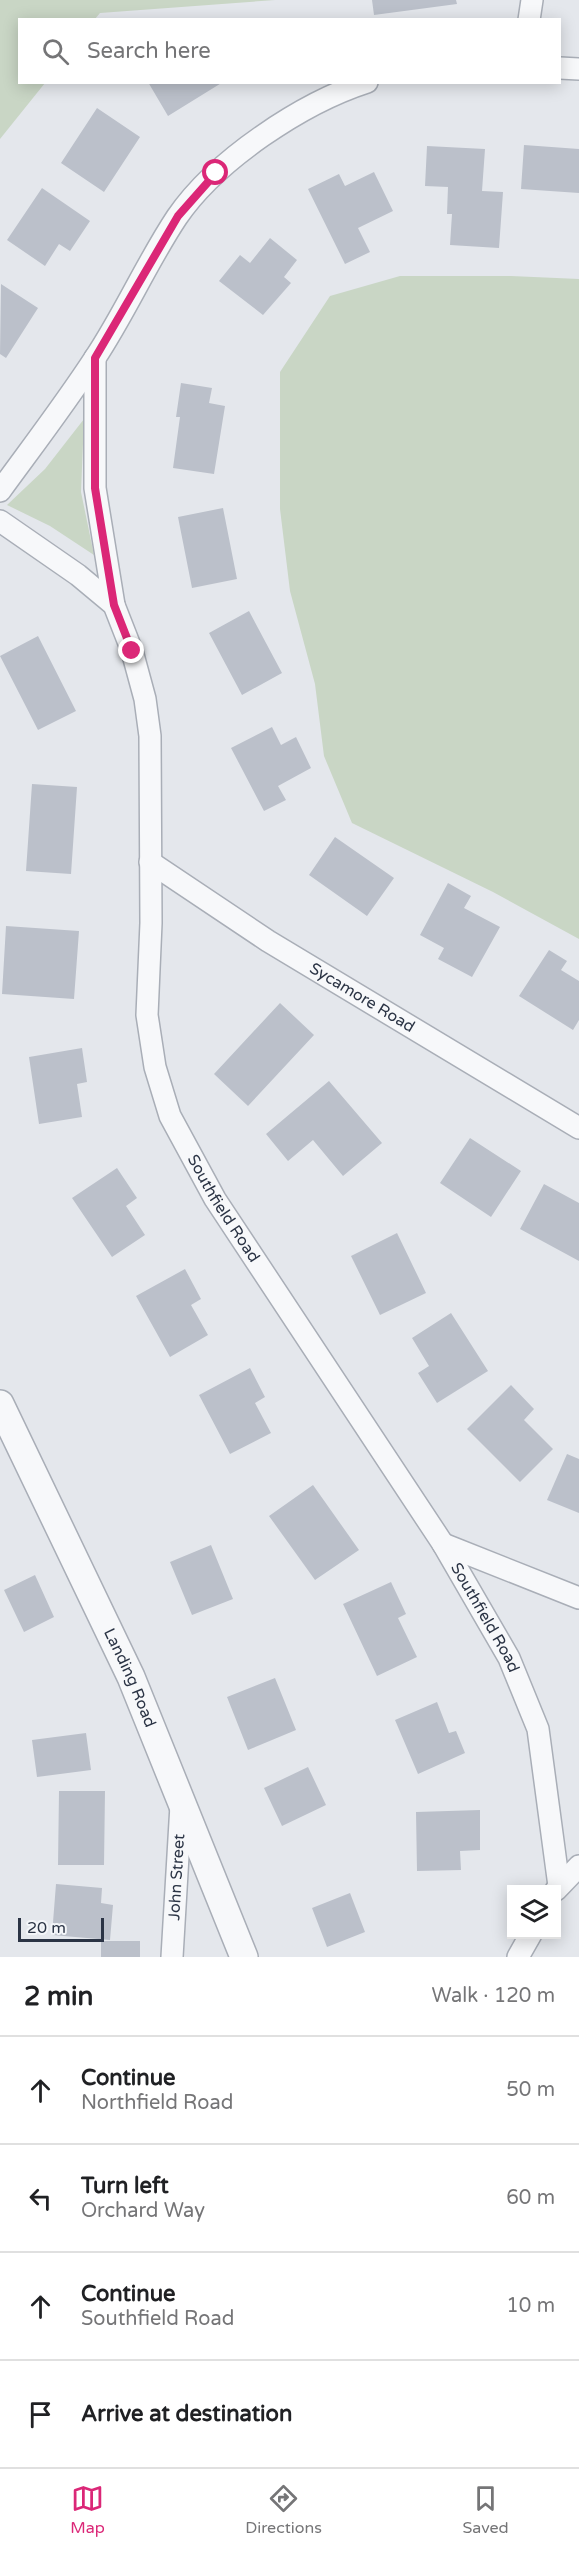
<!DOCTYPE html>
<meta charset="utf-8">
<style>
body{margin:0;font-family:"Varela Round",sans-serif;background:#f2f2f2;color:#202124}
.controls{position:absolute;right:18px;bottom:18px;display:grid;overflow:hidden;border-radius:0px;box-shadow:0 3px 15px #0003}
.controls button{width:54px;height:54px;display:grid;place-items:center;padding:0;border:0;border-bottom:2px solid #e0e0e0;background:#fff;color:#202124;font:30px sans-serif}
.scale{position:absolute;left:18px;bottom:15px;width:86px;box-sizing:border-box;padding-left:6px;border:3px solid #2b3445;border-top:0;font-size:16px;line-height:21px;white-space:nowrap;color:#2b3445;-webkit-text-stroke:4px #f4f6f9;paint-order:stroke}
.stop{position:absolute;width:18px;height:18px;margin:-14px;border:4px solid #db2777;border-radius:50%;background:#fff}
.stop.end{background:#db2777;border-color:#fff;box-shadow:0 2px 6px #0008}
.list{margin:0;padding:0;list-style:none}
h2{display:flex;justify-content:space-between;align-items:center;height:78px;margin:0;padding:0 24px;font-size:26px}
h2 small{font-size:20px;font-weight:400;color:#757577}
.list li{display:grid;grid-template-columns:39px 1fr auto;gap:18px;align-items:center;box-sizing:border-box;height:108px;padding:0 24px;border-top:2px solid #e0e0e0}
.list b{display:block;font-size:22px;white-space:nowrap}
.list p{margin:0;font-size:20px;white-space:nowrap;color:#757577}
.list em{font-size:20px;font-style:normal;color:#757577}
.icon{flex:none;width:33px;height:33px;fill:none;stroke:currentColor;stroke-width:2;stroke-linecap:round;stroke-linejoin:round}
.map{position:relative;flex:none;width:579px;height:1957px;overflow:hidden}
.search{position:absolute;background:#fff;box-shadow:0 3px 15px #0003;left:18px;right:18px;top:18px;height:66px;display:flex;align-items:center;gap:15px;box-sizing:border-box;padding:0 21px;border-radius:0px;color:#757577;font-size:22px}
.sheet{height:510px;background:#fff}
nav{display:flex;justify-content:space-around;align-items:center;box-sizing:border-box;height:84px;border-top:2px solid #e0e0e0;background:#fff;font-size:16px;color:#757577}
nav a{display:grid;justify-items:center;gap:3px}
nav .on{color:#db2777}
.map>svg:first-child{display:block}
</style>
<div class="map">
<svg width="579" height="1957" viewBox="0 0 579 1957">
<rect width="100%" height="100%" fill="#e4e7ec"/>
<path fill="#c9d6c5" d="M0,0h275l-175,13 -5,6 -75,1v62l25,1 -45,56z
M400,276h111l68,3v660l-86,-47 -141,-69 -28,-67 -9,-72 -25,-93 -10,-82v-137l50,-76z
M84,419l-3,73 13,63 -44,-29 -43,-21 38,-36z"/>
<path fill="#bbc0ca" d="M372,0h84l1,4 -83,11z
M148,82h75l-55,34z
M97,108l43,29 -36,55 -43,-29z
M524,145l55,4v44l-58,-4z
M427,146l58,3 -3,42 21,1 -4,56 -49,-3 2,-31h-5l1,-27 -23,-1z
M374,172l19,39 -35,17 12,24 -25,12 -37,-75 31,-15 6,12z
M42,188l48,33 -20,30 -11,-7 -14,22 -38,-26z
M270,238l27,22 -13,17 7,6 -28,32 -44,-34 21,-26 10,8z
M1,284l37,24 -32,50 -6,-4z
M181,383l31,5 -3,15 16,3 -11,68 -41,-6 7,-51h-4z
M223,508l14,71 -45,9 -14,-71z
M249,611l33,62 -40,22 -33,-62z
M38,636l38,75 -38,19 -38,-74z
M272,727l9,18 15,-8 15,31 -33,18 8,14 -22,11 -33,-63z
M32,784l45,3 -6,87 -45,-3z
M335,837l59,41 -27,38 -58,-41z
M448,883l23,13 -7,12 36,19 -28,50 -34,-18 6,-11 -24,-13z
M6,926l73,5 -5,68 -72,-5z
M549,950l18,11 -6,9 18,11v39l-6,10 -54,-34z
M280,1003l34,32 -66,71 -34,-32z
M82,1048l5,34 -10,2 5,33 -43,7 -10,-67z
M329,1081l53,62 -39,33 -30,-36 -25,21 -22,-27z
M470,1138l51,33 -30,46 -51,-34z
M117,1168l20,30 -11,8 19,29 -33,22 -40,-59z
M544,1184l35,19v58l-59,-32z
M397,1233l29,60 -46,22 -29,-59z
M185,1269l16,30 -10,6 17,30 -38,22 -34,-61z
M451,1313l37,58 -51,32 -19,-30 11,-7 -17,-28z
M250,1368l15,29 -10,6 16,30 -41,21 -31,-59z
M511,1385l23,24 -10,11 29,29 -33,33 -53,-53z
M567,1454l12,5v54l-32,-13z
M313,1485l46,65 -44,30 -46,-64z
M211,1545l22,54 -41,16 -22,-53z
M35,1575l19,42 -30,15 -20,-42z
M391,1582l15,32 -8,4 19,39 -40,19 -34,-72z
M275,1678l21,52 -48,20 -21,-53z
M437,1702l12,31 7,-2 9,22 -47,21 -23,-54z
M86,1733l5,37 -54,7 -5,-37z
M308,1767l18,38 -44,21 -18,-38z
M59,1791h46l-1,74h-46z
M480,1810v40l-20,1 1,19 -44,1 -1,-59z
M56,1884l46,4 -1,15 12,2 -3,35 -58,-5z
M350,1893l15,39 -38,15 -15,-39z
M101,1941h39v16h-39z"/>
<g fill="none" stroke-linecap="round" stroke-linejoin="round">
<defs>
<g id="minor">
<path d="M529,20l3,-20"/>
<path d="M560,68l19,1"/>
<path d="M95,358v130l19,117"/>
<path d="M0,491c32,-44 65,-87 95,-133 30,-45 52,-96 82,-141 39,-57 125,-114 190,-135"/>
<path id="s1" d="M0,521l78,54 36,30 18,46 13,48 5,37 1,187 -4,92 8,52 15,49 45,83 228,345 66,114 29,71 21,157"/>
<path id="s2" d="M150,862l118,79 311,187"/>
<path d="M443,1544l136,54"/>
<path d="M556,1890l23,-24"/>
<path id="s3" d="M172,1957l9,-152"/>
<path d="M518,1957l13,-23"/>
</g>
<g id="tertiary">
<path id="s4" d="M0,1404l131,273 113,280"/>
</g>
</defs>
<use href="#minor" stroke="#a9aeb7" stroke-width="24"/>
<use href="#tertiary" stroke="#a9aeb7" stroke-width="30"/>
<use href="#minor" stroke="#f7f8fa" stroke-width="21"/>
<use href="#tertiary" stroke="#f7f8fa" stroke-width="27"/>
</g>
<g fill="none" stroke-linecap="round" stroke-linejoin="round">
<path stroke="#db2777" stroke-width="8" d="M132,651l-18,-46 -19,-117v-130l83,-142 38,-43"/>
</g>
<g text-anchor="middle" dominant-baseline="central" stroke-width="6" stroke-linejoin="round" paint-order="stroke">
<g font-size="16" fill="#2b3445" stroke="#f4f6f9">
<text stroke="none"><textPath href="#s2" startOffset="252">Sycamore Road</textPath></text>
<text stroke="none"><textPath href="#s1" startOffset="768">Southfield Road</textPath></text>
<text stroke="none"><textPath href="#s1" startOffset="1254">Southfield Road</textPath></text>
<text stroke="none"><textPath href="#s4" startOffset="303">Landing Road</textPath></text>
<text stroke="none"><textPath href="#s3" startOffset="80">John Street</textPath></text>
</g>
</g>
</svg>
<div class="controls">
<button><svg class="icon" aria-label="layers" viewBox="0 0 24 24"><path d="M12 4l9 5-9 5-9-5zM3 14l9 5 9-5"/></svg></button>
</div>
<div class="scale">20 m</div>
<div class="stop" style="left:216px;top:173px"></div>
<div class="stop end" style="left:132px;top:651px"></div>
<div class="search"><svg class="icon" aria-label="search" viewBox="0 0 24 24"><circle cx="10" cy="10" r="6"/><path d="M15 15l6 6"/></svg>Search here</div>
</div>
<section class="sheet">
<h2>2 min<small>Walk · 120 m</small></h2>
<ul class="list">
<li><svg class="icon" aria-label="ahead" viewBox="0 0 24 24"><path d="M12 20V5M6 11l6-6 6 6"/></svg><div><b>Continue</b><p>Northfield Road</p></div><em>50 m</em></li>
<li><svg class="icon" aria-label="left" viewBox="0 0 24 24"><path d="M17 20v-9H6M10 6l-5 5 5 5"/></svg><div><b>Turn left</b><p>Orchard Way</p></div><em>60 m</em></li>
<li><svg class="icon" aria-label="ahead" viewBox="0 0 24 24"><path d="M12 20V5M6 11l6-6 6 6"/></svg><div><b>Continue</b><p>Southfield Road</p></div><em>10 m</em></li>
<li><svg class="icon" aria-label="arrive" viewBox="0 0 24 24"><path d="M6 21V4h12l-3 4 3 4H6"/></svg><div><b>Arrive at destination</b></div></li>
</ul>
</section>
<nav>
<a class="on"><svg class="icon" aria-label="map" viewBox="0 0 24 24"><path d="M3 6l6-2 6 2 6-2v14l-6 2-6-2-6 2zM9 4v14M15 6v14"/></svg>Map</a>
<a><svg class="icon" aria-label="directions" viewBox="0 0 24 24"><path d="M12 3l9 9-9 9-9-9zM9 14v-3h6M13 9l2 2-2 2"/></svg>Directions</a>
<a><svg class="icon" aria-label="saved" viewBox="0 0 24 24"><path d="M7 4h10v16l-5-4-5 4z"/></svg>Saved</a>
</nav>
